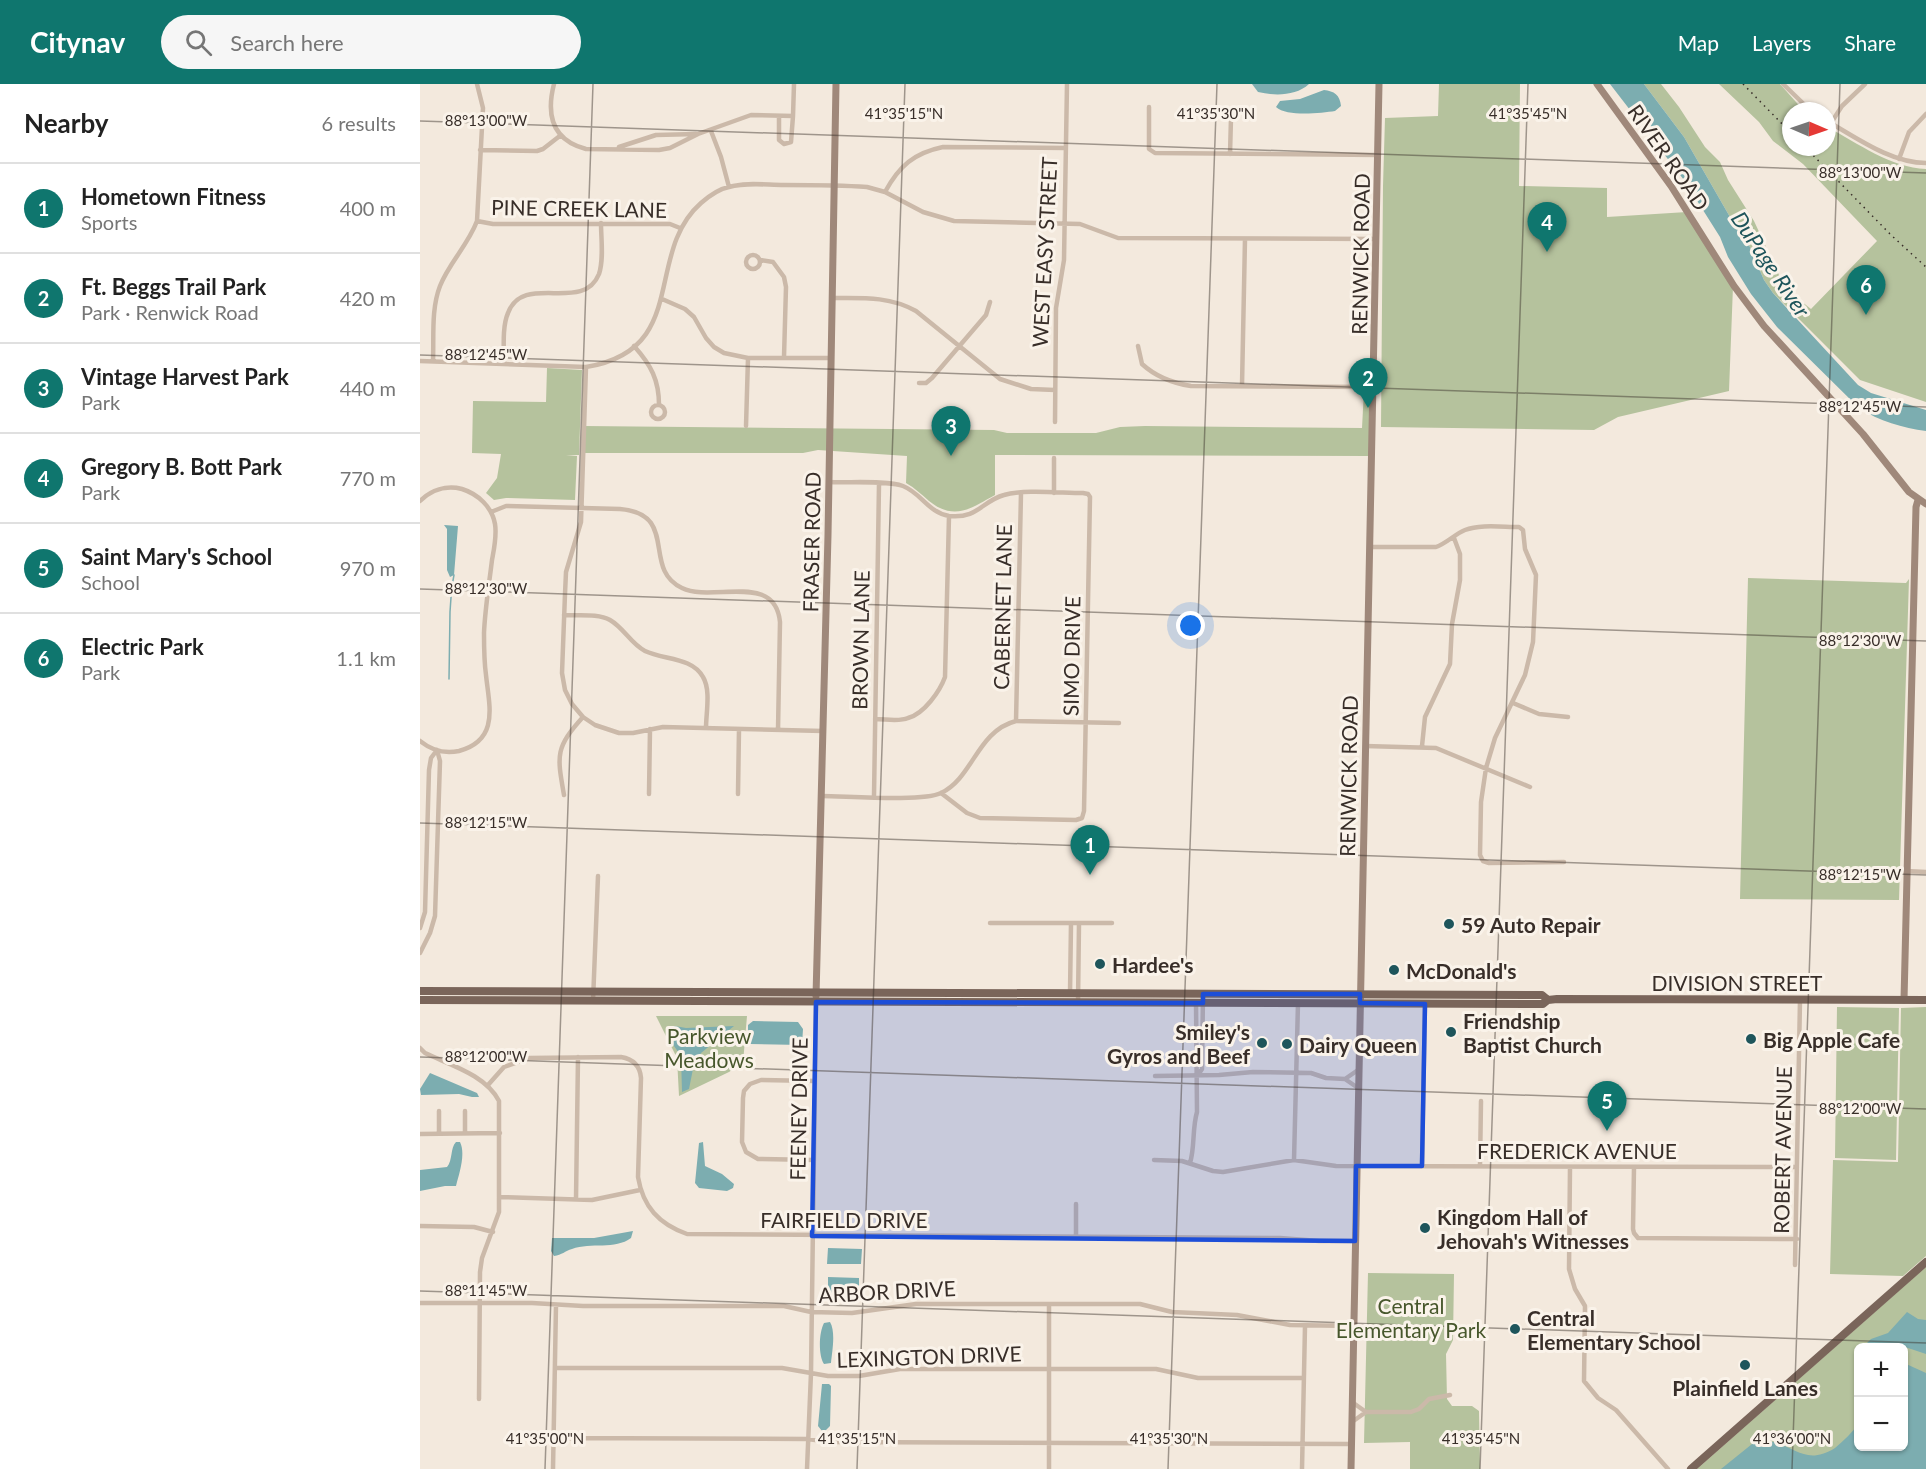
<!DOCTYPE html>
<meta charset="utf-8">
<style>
body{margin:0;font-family:Lato,sans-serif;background:#f6f6f6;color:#222}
.controls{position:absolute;right:18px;bottom:18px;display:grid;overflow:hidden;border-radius:9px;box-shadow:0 2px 4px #0004}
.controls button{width:54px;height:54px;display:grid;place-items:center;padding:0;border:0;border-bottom:2px solid #e0e0e0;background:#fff;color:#222;font:30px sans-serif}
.compass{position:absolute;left:1362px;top:18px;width:54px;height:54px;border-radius:50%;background:#fff;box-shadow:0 2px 4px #0004;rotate:92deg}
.you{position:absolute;left:771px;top:542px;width:21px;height:21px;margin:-15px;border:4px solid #fff;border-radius:50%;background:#1a73e8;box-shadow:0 0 0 9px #1a73e833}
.badge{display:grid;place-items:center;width:39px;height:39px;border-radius:50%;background:#0f766e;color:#fff;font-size:20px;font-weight:700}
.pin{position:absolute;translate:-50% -50px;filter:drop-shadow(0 2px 3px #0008)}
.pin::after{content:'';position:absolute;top:32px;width:21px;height:18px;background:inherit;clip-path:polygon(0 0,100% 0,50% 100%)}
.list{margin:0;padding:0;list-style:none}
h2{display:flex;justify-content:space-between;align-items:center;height:78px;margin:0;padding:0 24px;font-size:26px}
h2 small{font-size:20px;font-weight:400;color:#767676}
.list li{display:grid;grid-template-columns:39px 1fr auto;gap:18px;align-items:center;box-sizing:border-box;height:90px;padding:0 24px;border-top:2px solid #e0e0e0}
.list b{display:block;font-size:22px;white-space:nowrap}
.list p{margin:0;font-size:20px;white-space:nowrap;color:#767676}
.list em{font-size:20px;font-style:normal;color:#767676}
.icon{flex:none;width:33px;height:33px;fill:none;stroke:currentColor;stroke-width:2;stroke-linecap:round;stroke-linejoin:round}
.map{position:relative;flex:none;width:1506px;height:1385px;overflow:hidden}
header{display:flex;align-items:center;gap:36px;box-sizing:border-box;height:84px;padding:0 30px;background:#0f766e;color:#fff}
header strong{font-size:28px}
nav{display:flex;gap:33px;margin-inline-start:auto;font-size:21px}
.search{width:420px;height:54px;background:#f6f6f6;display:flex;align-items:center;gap:15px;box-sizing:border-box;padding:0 21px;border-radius:33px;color:#767676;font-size:22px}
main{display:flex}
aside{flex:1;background:#fff}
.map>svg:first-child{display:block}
</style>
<header>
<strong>Citynav</strong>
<div class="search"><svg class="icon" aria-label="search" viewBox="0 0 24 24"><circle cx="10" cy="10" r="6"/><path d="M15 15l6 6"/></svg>Search here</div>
<nav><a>Map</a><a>Layers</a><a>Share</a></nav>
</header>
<main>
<aside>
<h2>Nearby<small>6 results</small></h2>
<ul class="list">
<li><span class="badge">1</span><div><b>Hometown Fitness</b><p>Sports</p></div><em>400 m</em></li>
<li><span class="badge">2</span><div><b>Ft. Beggs Trail Park</b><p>Park · Renwick Road</p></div><em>420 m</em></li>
<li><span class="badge">3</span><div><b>Vintage Harvest Park</b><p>Park</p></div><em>440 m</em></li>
<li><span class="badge">4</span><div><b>Gregory B. Bott Park</b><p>Park</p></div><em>770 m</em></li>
<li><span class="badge">5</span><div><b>Saint Mary's School</b><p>School</p></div><em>970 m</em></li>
<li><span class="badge">6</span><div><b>Electric Park</b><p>Park</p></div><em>1.1 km</em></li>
</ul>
</aside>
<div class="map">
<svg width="1506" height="1385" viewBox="0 0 1506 1385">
<rect width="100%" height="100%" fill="#f3e9dd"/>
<path fill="#b5c29d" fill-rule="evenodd" d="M1019,0h81l-1,102 88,2v29l80,-5 46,74 -4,105 -111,26 -24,13 -213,-3 2,-241 2,-68 53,-2z
M1224,0h17l18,23 26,40 15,15 8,18 26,41 25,54 17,22 15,12 66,-68 -74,-77 -30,-23 -14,-19 -40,-38h61l24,27h-13v36h36v-20c31,16 64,41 99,42v233l-66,-22 -87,-87 -9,-13 -15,-35 -19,-28 -46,-80z
M127,284l35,2 -3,85h-13l11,1 -2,44 -69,-2 -12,2 -8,-7 11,-15 4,-24 -29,-1 1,-52 73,1z
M944,306h9l-1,66 -377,-1v40c-22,12 -40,27 -66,6 -7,-6 -14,-13 -23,-18l1,-27 -89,-6 -15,3h-220l1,-27 410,4 13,3h89l24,-6 25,-1 217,2z
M1328,494l158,5 3,-4 -10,321 -159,-1z
M1417,923l62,1 -3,152 -61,-2z
M1506,923v249l-23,20 -73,-2 3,-114 65,2 3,-154z
M236,932h91l-4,47 -14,9 -50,24 -2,-38z
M1506,1183v202h-229zM1438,1264h46v98h-46z
M948,1189l86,1 -1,66 -7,14 1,45 5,7h20l7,5 1,58h-70v-27l-46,1z"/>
<path fill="#7cadb0" d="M832,0h57c-13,12 -34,12 -51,8z
M1190,0h34l40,53 46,80 19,28 15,35 9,13 85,92 13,8 55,17v21c-23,-3 -47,-10 -67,-23l-82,-81 -26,-33 -23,-37 -8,-20 -36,-57z
M904,6c10,1 16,5 17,16l-6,5c-14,2 -48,6 -59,-4l4,-6 20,-2z
M24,441l14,1 -4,49 -4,2 -3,-7v-41z
M333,937l45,1 5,7 -1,16 -52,-1 -2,-6v-13z
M255,942l11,2 48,-2 -33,27 -8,16 -4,20 -7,3 -1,-36 -14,-20 2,-9z
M10,989l47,20 2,4h-7l-13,-3 -38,1 -1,-6z
M36,1058h4c6,12 -1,32 -4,44h-11l-25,5v-21l27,-3c6,-7 3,-19 9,-25z
M283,1058l2,24 17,8 12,10 -1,4 -6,3 -28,-3 -4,-5 4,-40z
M213,1147l-2,7c-16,12 -40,4 -59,11 -7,2 -10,6 -18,7l-3,-5 1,-13h42z
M408,1164l34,1 -1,15h-34z
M408,1193l31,1v19l-31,-1z
M1487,1228l11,7 8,1v34l-27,-9 -4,2h-32l8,-8 17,-6z
M410,1238c6,10 2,30 1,41l-7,1c-6,-9 -5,-32 0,-41z
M1484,1279l22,10v96h-205l36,-29c35,-1 44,29 78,8 9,-8 17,-15 23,-24v22h46z
M402,1300h7l2,2 -1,40 -5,5h-3l-4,-5z"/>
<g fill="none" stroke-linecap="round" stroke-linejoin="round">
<path stroke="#7cadb0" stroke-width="1.5" d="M29,595l1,-67c1,-13 1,-23 4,-37"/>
<path stroke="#cbb9a9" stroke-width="4.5" d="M134,0c-8,31 -2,56 32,65l73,1 11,-2 28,-14 53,-19 42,1 1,-32
M1363,0l28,27
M729,23v42l6,4 224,2
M359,32v24l5,4 7,-2 2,-26
M1407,37c30,17 64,42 99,42
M1411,39l11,-17 23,-22
M291,47l10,26 8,30
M199,63l37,-12 40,-1
M60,66l57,1 6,-2 18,-14
M810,70l1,-36
M1479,75l10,-27 17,-18
M465,108c14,-26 29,-39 58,-45l123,1
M57,137l16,3h177l10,4
M326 178a7 7 0 1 1 14 0a7 7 0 1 1-14 0Z
M340,176l13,2 11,15 2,10 -2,70
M412,214c30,0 57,-2 84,13l84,68 31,10 24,1
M242,215l23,10 9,8 12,21 8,9 10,6 24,5h83
M214,262c17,19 25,34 25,59
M718,262l4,18c14,13 30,19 49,22l182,1
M0,277l166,6c105,-17 57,-113 115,-164 8,-7 18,-14 28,-16 17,-5 37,-2 55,-2 27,0 55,0 83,2l18,5 38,20 31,9 126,3 38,14 258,1
M13,277c1,-24 -2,-52 7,-75 9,-23 28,-41 37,-65l6,-113 -6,-24
M84,279c0,-15 -2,-36 4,-50 15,-41 75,1 91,-39 5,-15 2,-35 2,-51
M166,283l-5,155 -15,50 -1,22 -3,79 3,17 7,14 11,13 12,8 24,8h14l30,-6 160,4
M499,299h7l6,-5 54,-63 4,-13
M822,302l3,-147
M231 328a7 7 0 1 1 14 0a7 7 0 1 1-14 0Z
M635,338l1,-114 8,-48 3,-176
M326,342l2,-68
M409,398c19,1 58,-2 74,4 18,7 26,27 46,30 29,3 33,-15 55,-21 20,-6 57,-2 79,-2l5,1 2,3 -6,314 -2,7 -6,2 -96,-2 -13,-5 -26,-20
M634,409v-35
M0,417c11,-11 26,-16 42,-12 16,5 30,18 33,35 2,12 -1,25 -3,36 -3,25 -7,49 -8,73 0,14 0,28 2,42 3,30 14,65 -27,76 -14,3 -28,-1 -39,-10
M71,428l15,-6 114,3c60,5 21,60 62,79 30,15 93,-17 98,34l-2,108
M949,463h67c11,-4 19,-13 29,-17 15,-6 37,-3 54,-3l4,3 2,19 11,26 -3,67 -8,33 -30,63 -9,30 -5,34 -1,53 3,6 6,2 75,-1
M144,531c14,1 34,-2 46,5 14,8 21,24 35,31 19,9 47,6 58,26 8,13 3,36 3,51
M1093,619l26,11 29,3
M455,635c11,0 24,3 33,-1 16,-4 32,-27 37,-41l4,-161
M596,637l5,-228
M945,662l71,2 94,39
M1002,662l3,-29 25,-53 2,-40 8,-44v-26l-6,-16
M229,710l1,-65
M318,710l1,-65
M144,711c-7,-40 -9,-47 19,-78
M402,712c24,0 101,6 119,-3 32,-15 36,-62 75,-72l103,2
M454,712l5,-312
M1486,787l20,1
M570,839h122
M0,844l5,-16 4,-142 2,-12 6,-8
M0,869l10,-20 5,-17 5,-155 -3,-11
M650,910l1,-71
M173,917l5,-125
M658,919l1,-80
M0,964l5,5c25,12 61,22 74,48v111l-17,46 -2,14 -1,127
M778,991l4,-6 1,-75
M735,992l64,-1 34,-3 58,1 15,5 19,1
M68,1001l16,-18 25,-9 92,-1c12,2 19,8 20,21l-3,99c5,30 21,47 49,57l593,4 39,3h36
M938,1004l-13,-9 13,-9
M19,1027v23
M45,1027v22
M0,1050l80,-1
M394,1076l-56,-1 -12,-7 -4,-10 1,-44 1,-7 6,-7 11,-4 53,1
M734,1076l28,1 31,10 10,1 71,-12 42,6 461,1
M874,1076l4,-157
M770,1079c5,-16 2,-34 7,-51l-1,-110
M1002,1082l3,-162
M1060,1082l1,-65
M1150,1083l-1,102 6,20 10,17 -1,75 14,17 18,12 52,59
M1214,1083l-1,62 1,4 4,5 159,1
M79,1113l93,3 48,-10
M156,1115l2,-142
M0,1142l54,1 19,5
M656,1152v-32
M1375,1181l5,-265
M0,1219h112l51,3h201l27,6 41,1 64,-9h224l32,8 65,3 53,10 64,1
M135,1284h227l46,8h31l41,-7h256l42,9h105
M932,1318l14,10
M932,1338l14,-10h45l8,-3 10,-10 21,-4
M134,1354l254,1 21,3 522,2
M133,1385l3,-164
M387,1385l4,-96 5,-371
M629,1385v-165
M882,1385l3,-143"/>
<path stroke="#9f887a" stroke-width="7" d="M1177,0l74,102 63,100 30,40 99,108 46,58 17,12
M396,912l12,-461 8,-451
M1484,916l12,-493 2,-7
M931,1385l28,-1385"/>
<path stroke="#7a655a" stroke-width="8" d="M0,907l1122,4 6,5
M0,916l1123,4 5,-4 9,-1 369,1
M1271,1385l235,-207"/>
<path stroke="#382e29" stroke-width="1.5" stroke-dasharray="1.5 4.5" stroke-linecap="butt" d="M1323,0l48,49
M1385,63l86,88 35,32"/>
</g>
<path fill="#1d4ed8" fill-opacity="0.2" stroke="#1d4ed8" stroke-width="4.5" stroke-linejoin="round" d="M783,910h157v9l65,1 -3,162h-66l-1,75 -543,-5 4,-234 387,1z"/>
<path fill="none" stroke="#382e29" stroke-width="1.5" stroke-opacity="0.45" d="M0,37l1506,52M0,271l1506,52M0,505l1506,52M0,739l1506,52M0,973l1506,52M0,1207l1506,52M125,1385l48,-1385M437,1385l48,-1385M748,1385l49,-1385M1060,1385l48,-1385M1372,1385l48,-1385"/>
<g fill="#1e555b" stroke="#faf3ea" stroke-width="2">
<circle cx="1029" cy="840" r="6"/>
<circle cx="680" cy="880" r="6"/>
<circle cx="974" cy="886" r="6"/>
<circle cx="1031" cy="948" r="6"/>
<circle cx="1331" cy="955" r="6"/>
<circle cx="842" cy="959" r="6"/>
<circle cx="867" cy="960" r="6"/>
<circle cx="1005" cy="1144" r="6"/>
<circle cx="1095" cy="1245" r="6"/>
<circle cx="1325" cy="1281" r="6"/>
</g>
<g text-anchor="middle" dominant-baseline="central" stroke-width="6" stroke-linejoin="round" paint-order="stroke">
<g font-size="21" fill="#382e29" stroke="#faf3ea">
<text transform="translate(1249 73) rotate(55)">RIVER ROAD</text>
<text transform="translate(159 124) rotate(1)">PINE CREEK LANE</text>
<text transform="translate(624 168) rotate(-87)">WEST EASY STREET</text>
<text transform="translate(940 170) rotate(-89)">RENWICK ROAD</text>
<text transform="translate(391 458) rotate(-89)">FRASER ROAD</text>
<text transform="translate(582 523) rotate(-89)">CABERNET LANE</text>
<text transform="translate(440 556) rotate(-89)">BROWN LANE</text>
<text transform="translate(651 572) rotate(-89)">SIMO DRIVE</text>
<text transform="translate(928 692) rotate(-89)">RENWICK ROAD</text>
<text x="1317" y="898">DIVISION STREET</text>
<text transform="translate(378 1025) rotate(-89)">FEENEY DRIVE</text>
<text x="1157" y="1066">FREDERICK AVENUE</text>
<text transform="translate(1362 1066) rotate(-89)">ROBERT AVENUE</text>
<text x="424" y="1135">FAIRFIELD DRIVE</text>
<text transform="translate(467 1207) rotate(-3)">ARBOR DRIVE</text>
<text transform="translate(509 1272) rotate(-2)">LEXINGTON DRIVE</text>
</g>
<g font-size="21" font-weight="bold" fill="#382e29" stroke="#faf3ea" text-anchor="start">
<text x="1041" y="840">59 Auto Repair</text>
<text x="692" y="880">Hardee's</text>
<text x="986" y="886">McDonald's</text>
<text x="1043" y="936">Friendship<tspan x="1043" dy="24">Baptist Church</tspan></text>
<text x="830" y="947" text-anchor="end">Smiley's<tspan x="830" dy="24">Gyros and Beef</tspan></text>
<text x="1343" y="955">Big Apple Cafe</text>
<text x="879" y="960">Dairy Queen</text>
<text x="1017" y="1132">Kingdom Hall of<tspan x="1017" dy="24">Jehovah's Witnesses</tspan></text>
<text x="1107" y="1233">Central<tspan x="1107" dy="24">Elementary School</tspan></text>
<text x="1325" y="1303" text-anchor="middle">Plainfield Lanes</text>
</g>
<g font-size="21" fill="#47572c" stroke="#faf3ea">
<text x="289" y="951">Parkview<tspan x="289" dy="24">Meadows</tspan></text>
<text x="991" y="1221">Central<tspan x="991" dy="24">Elementary Park</tspan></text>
</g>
<g font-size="22" font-style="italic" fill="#1e555b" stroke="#faf3ea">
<text transform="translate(1351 180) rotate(56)">DuPage River</text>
</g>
</g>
<g font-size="15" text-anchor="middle" fill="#382e29" stroke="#faf3ea" stroke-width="6" stroke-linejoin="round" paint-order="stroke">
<text x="484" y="35">41°35'15"N</text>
<text x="796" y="35">41°35'30"N</text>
<text x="1108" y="35">41°35'45"N</text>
<text x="66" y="42">88°13'00"W</text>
<text x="1440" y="94">88°13'00"W</text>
<text x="66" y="276">88°12'45"W</text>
<text x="1440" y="328">88°12'45"W</text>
<text x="66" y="510">88°12'30"W</text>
<text x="1440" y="562">88°12'30"W</text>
<text x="66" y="744">88°12'15"W</text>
<text x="1440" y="796">88°12'15"W</text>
<text x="66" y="978">88°12'00"W</text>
<text x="1440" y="1030">88°12'00"W</text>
<text x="66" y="1212">88°11'45"W</text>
<text x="125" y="1360">41°35'00"N</text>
<text x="437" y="1360">41°35'15"N</text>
<text x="749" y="1360">41°35'30"N</text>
<text x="1061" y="1360">41°35'45"N</text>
<text x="1372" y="1360">41°36'00"N</text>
</g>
</svg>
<div class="controls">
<button>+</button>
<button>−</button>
</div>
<svg class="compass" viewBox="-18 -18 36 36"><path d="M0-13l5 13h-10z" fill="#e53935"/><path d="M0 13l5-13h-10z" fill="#767676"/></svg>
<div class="you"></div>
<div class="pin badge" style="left:670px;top:791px">1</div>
<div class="pin badge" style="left:948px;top:324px">2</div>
<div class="pin badge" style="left:531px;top:372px">3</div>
<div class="pin badge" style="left:1127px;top:168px">4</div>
<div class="pin badge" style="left:1187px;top:1047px">5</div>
<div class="pin badge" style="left:1446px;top:231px">6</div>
</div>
</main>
